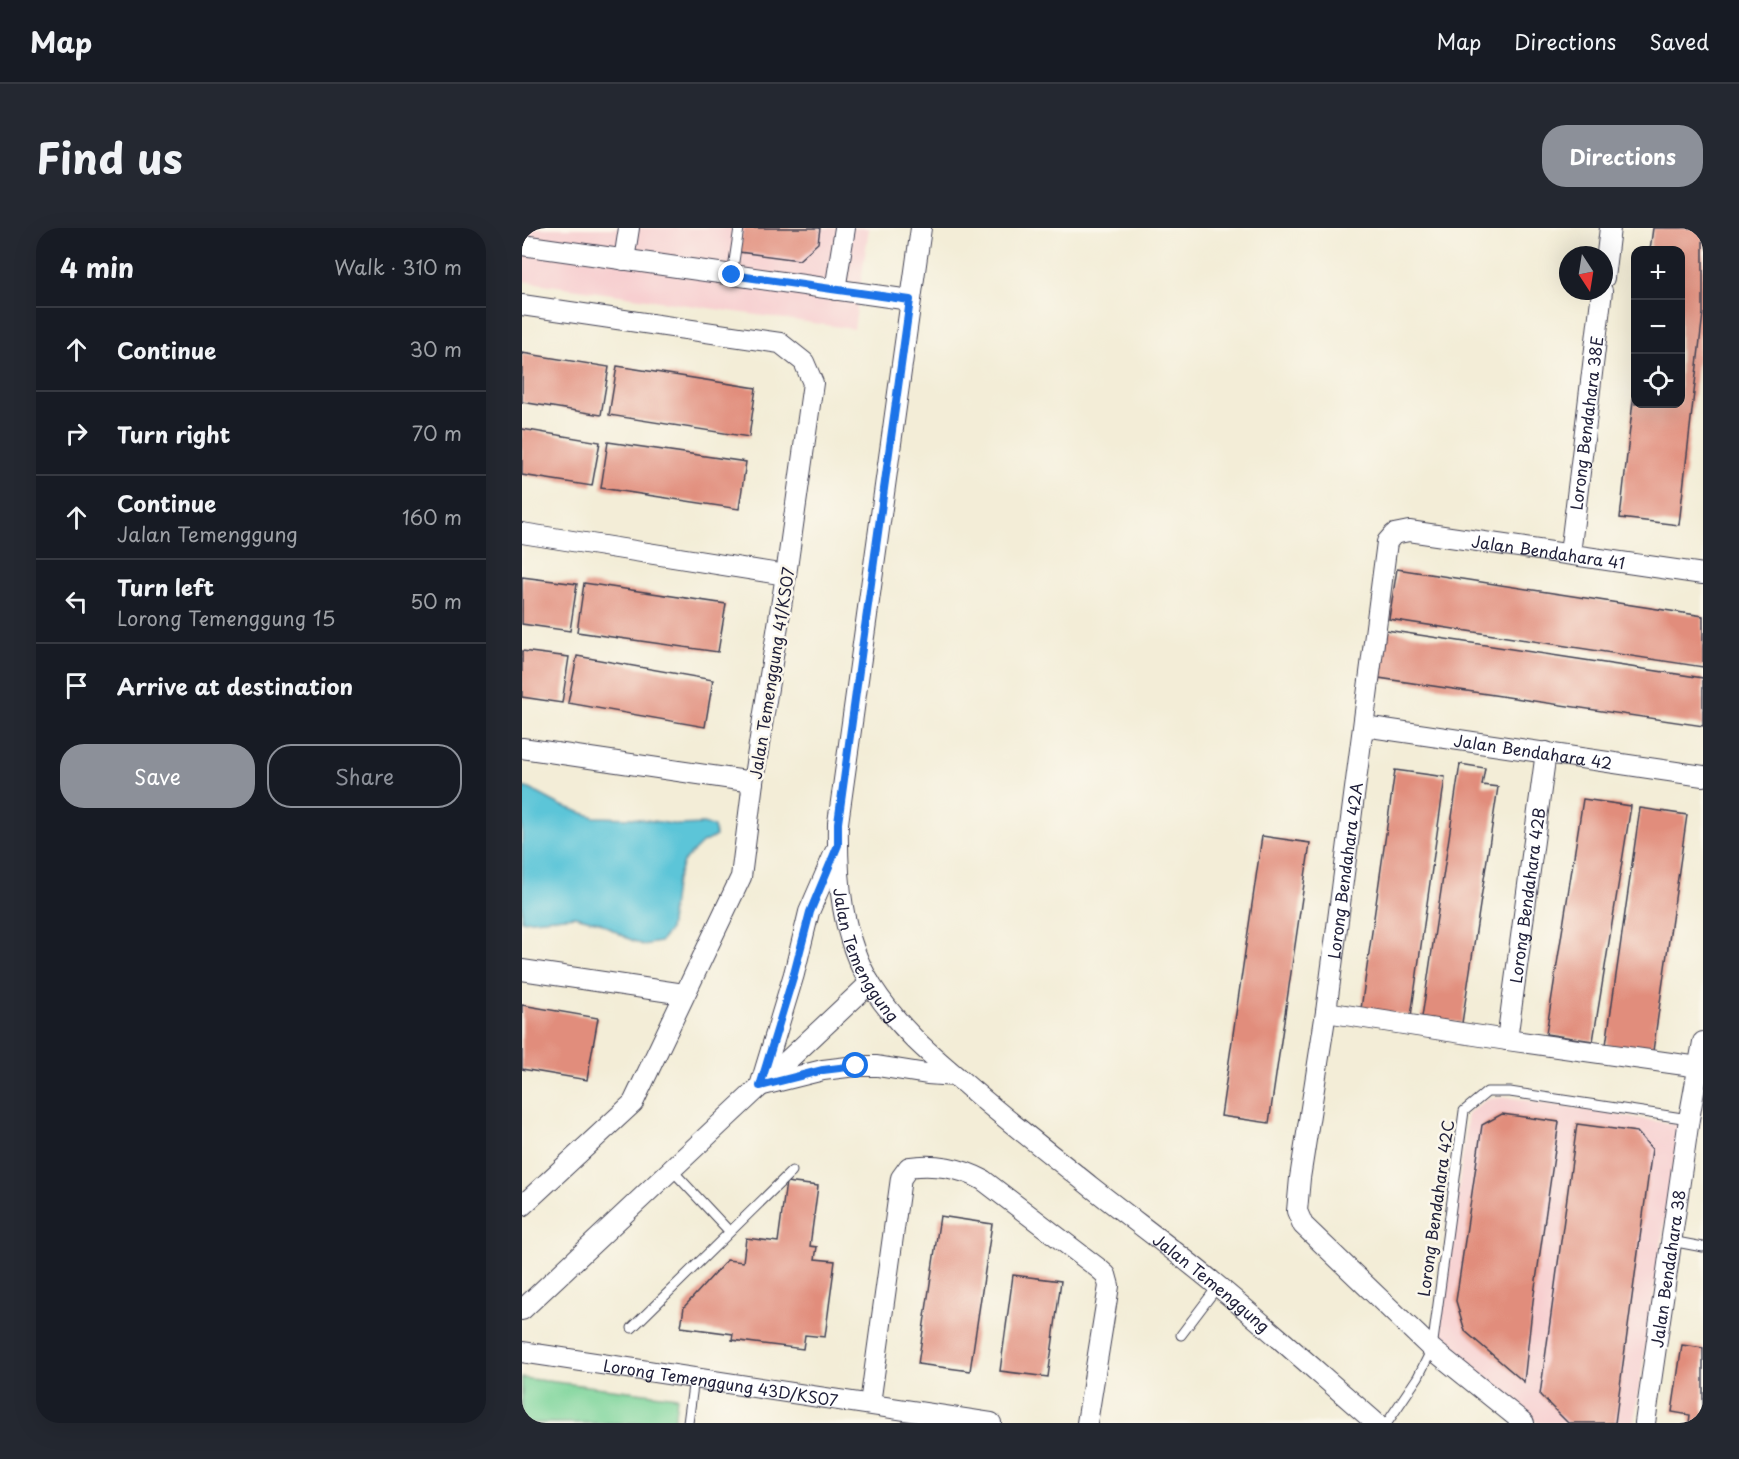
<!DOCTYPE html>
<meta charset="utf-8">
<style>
body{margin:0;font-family:"Playpen Sans",sans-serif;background:#242831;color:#f1f3f6}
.controls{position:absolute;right:18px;top:18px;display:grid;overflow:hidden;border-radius:12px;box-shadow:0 6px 24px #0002}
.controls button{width:54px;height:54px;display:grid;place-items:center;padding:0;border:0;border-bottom:2px solid #363941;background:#171b24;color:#f1f3f6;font:30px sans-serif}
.compass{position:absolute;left:1037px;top:18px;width:54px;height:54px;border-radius:50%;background:#171b24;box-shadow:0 6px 24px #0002;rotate:168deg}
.stop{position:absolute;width:18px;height:18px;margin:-14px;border:4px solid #1a73e8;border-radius:50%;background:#fff}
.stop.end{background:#1a73e8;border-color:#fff;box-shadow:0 2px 6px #0008}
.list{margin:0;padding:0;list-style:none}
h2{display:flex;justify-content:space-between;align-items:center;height:78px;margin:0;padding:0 24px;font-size:26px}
h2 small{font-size:20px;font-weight:400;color:#9ea1a6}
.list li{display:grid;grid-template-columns:39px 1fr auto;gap:18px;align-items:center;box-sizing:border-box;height:84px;padding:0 24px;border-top:2px solid #363941}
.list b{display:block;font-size:22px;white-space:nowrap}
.list p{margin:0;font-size:20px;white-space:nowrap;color:#9ea1a6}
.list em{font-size:20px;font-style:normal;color:#9ea1a6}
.actions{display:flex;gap:12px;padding:18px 24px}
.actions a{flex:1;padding:14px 0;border:2px solid #8c9099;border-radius:24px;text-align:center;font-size:21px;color:#8c9099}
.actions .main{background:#8c9099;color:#fff}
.icon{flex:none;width:33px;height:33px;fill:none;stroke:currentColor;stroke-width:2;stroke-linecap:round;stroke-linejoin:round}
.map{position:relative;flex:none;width:1181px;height:1195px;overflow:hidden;border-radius:24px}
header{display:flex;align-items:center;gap:36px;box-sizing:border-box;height:84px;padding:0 30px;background:#171b24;border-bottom:2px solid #363941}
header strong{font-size:28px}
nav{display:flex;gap:33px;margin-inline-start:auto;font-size:21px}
.intro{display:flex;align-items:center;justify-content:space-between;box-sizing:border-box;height:144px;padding:0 36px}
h1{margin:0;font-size:42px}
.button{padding:15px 27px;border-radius:24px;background:#8c9099;color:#fff;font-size:21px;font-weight:700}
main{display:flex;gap:36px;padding:0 36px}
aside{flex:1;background:#171b24;border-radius:24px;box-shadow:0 6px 24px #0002}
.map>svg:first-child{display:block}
</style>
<header>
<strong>Map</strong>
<nav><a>Map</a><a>Directions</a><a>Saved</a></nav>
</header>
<div class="intro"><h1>Find us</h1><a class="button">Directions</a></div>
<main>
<aside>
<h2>4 min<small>Walk · 310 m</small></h2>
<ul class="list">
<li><svg class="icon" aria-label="ahead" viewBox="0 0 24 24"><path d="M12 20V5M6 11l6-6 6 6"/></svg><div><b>Continue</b></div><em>30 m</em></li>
<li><svg class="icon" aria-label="right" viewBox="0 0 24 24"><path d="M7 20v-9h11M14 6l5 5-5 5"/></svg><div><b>Turn right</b></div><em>70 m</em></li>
<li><svg class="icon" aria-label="ahead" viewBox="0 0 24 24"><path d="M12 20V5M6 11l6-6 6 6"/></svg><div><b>Continue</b><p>Jalan Temenggung</p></div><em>160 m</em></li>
<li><svg class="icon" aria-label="left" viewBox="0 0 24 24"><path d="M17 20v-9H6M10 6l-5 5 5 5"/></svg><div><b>Turn left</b><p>Lorong Temenggung 15</p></div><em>50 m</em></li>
<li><svg class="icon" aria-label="arrive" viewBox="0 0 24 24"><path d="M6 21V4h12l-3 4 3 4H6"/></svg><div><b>Arrive at destination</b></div></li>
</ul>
<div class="actions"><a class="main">Save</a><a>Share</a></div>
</aside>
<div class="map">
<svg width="1181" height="1195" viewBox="0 0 1181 1195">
<rect width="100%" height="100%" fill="#fbf7ec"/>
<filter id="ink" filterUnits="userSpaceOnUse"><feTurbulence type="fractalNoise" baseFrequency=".0167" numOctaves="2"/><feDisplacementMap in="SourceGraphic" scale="12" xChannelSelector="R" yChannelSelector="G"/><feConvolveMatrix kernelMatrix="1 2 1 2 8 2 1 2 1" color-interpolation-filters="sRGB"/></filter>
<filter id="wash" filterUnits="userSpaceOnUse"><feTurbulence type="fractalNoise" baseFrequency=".008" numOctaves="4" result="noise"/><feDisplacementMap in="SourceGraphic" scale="24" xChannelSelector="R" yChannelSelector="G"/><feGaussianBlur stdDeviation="1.35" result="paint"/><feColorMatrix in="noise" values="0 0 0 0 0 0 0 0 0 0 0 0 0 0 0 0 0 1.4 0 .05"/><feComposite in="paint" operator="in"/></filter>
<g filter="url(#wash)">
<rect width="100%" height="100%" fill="#f3edd7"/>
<path fill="#f7cfd0" d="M0,0h347l-15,101 -332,-48z
M985,869l173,28 -46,298h-96l-100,-80 30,-230 19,-14z"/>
<path fill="#7bd49a" stroke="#4e7b6a" stroke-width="1.5" d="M0,1150l155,19 -3,26h-152z"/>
<path fill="#5cc5d8" stroke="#3f748a" stroke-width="1.5" d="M0,559l8,2 30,16 34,12 39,1 46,7 24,-1 11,3 2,9 -14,7 -19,19 -8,23 -6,46 -9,11 -17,3 -16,-7 -28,-16 -24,-6 -53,5z"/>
<g id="blocks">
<path fill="#e18d7c" d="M221,0h77l-2,15 -19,17 -60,-8z
M1131,0h50v85l-24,212 -59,-7 14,-126h1v12h45v-154h-30z
M0,125l87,14 -8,48 -79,-13z
M95,138l139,22 -7,49 -140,-22z
M0,201l78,13 -8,44 -70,-11z
M86,214l138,20 -7,47 -138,-21z
M875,341l306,47v51l-314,-48z
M0,349l55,7 -7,47 -48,-7z
M62,355l142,21 -8,48 -141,-20z
M864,402l317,48v48l-324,-48z
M0,423l47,6 -7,46 -40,-6z
M55,428l136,24 -8,47 -137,-24z
M938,536l25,4 -3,17 16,2 -36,236 -40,-6z
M873,542l50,7 -34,239 -50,-7z
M1061,571l48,7 -38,235 -47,-7z
M1118,580l47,7 -34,236 -47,-6z
M740,608l48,7 -41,280 -48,-7z
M0,777l76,13 -11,62 -65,-11z
M980,886l57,8 -26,179 -9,81 -59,-51 -9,-30 26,-176z
M1055,896l60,8 15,17 -37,274h-47l-28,-28z
M264,954l32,4 -8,60 7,1 -2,12 20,2 -10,76 -20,-2 -2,14 -71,-9 1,-6 -52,-7 3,-20 43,-47 16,2 3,-24 32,4z
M418,988l52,8 -22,147 -52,-7z
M491,1047l48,6 -13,96 -48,-6z
M1160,1117l21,3v75h-14l1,-8 -18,-3z"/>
</g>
</g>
<g filter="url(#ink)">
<use href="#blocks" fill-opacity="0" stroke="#414052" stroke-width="1.5"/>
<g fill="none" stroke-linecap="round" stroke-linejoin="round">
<defs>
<path id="service" d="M210,47l7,-47
M150,942l58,62
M1149,1013l32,6
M110,1100l160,-157
M659,1107l37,-49
M166,1195l6,-45
M865,1195l31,-46 14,-28 32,-238 23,-19h23l179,27"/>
<g id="minor">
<path id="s1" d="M399,0l-83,595c-1,56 3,113 33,162 27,42 55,66 93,98 41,36 84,69 126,103 43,34 87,66 129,101 53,44 105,91 157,136"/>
<path d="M0,17l388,55"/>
<path d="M102,32l5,-32"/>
<path d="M1082,50l6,-50"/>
<path d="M313,62l10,-62"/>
<path d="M0,77l258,38 24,19 9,21 -27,192 -33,207 -12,95 -108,226 -111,103"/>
<path d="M0,305l264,42"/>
<path id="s2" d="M1048,326l32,-263"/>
<path id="s3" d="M842,498l339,50"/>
<path d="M0,520l231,34"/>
<path d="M0,742l162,24"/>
<path d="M804,784l181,28 192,27"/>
<path id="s4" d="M985,812l39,-288"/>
<path d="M239,855l33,-109 15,-62 26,-60"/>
<path d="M241,857l60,-15 33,-4h21l50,8 28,2"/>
<path d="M0,1082l348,-327"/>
<path id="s5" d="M0,1124l469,71"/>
<path d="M348,1176l31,-226 8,-11c25,-4 52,1 74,13l115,88 8,7 3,11 -22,137"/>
<path id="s6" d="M1002,1195l-92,-74 -129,-124 -6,-14 3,-33 26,-166 61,-470 7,-8 15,-3 294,43"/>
<path id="s7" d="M1123,1195l44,-304 14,-77"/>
</g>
</defs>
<use href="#service" stroke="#414052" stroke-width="11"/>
<use href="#minor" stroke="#414052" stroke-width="22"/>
<use href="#service" stroke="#fff" stroke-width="9"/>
<use href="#minor" stroke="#fff" stroke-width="20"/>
</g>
</g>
<g fill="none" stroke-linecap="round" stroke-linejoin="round" filter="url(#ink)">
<path stroke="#1a73e8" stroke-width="8" d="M210,47l178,25 -72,523v22l-28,67 -16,62 -34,112 63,-16 33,-4"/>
</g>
<g text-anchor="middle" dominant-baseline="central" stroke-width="5" stroke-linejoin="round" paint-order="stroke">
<g font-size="16" fill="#22223b" stroke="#fbf7ec">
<text stroke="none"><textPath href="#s2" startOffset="132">Lorong Bendahara 38E</textPath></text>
<text stroke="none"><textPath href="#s6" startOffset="1154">Jalan Bendahara 41</textPath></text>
<text transform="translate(249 445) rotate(-81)">Jalan Temenggung 41/KS07</text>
<text stroke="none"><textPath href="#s3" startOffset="171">Jalan Bendahara 42</textPath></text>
<text stroke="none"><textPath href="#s6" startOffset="656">Lorong Bendahara 42A</textPath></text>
<text stroke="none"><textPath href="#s4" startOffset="146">Lorong Bendahara 42B</textPath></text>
<text stroke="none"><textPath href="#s1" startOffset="738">Jalan Temenggung</textPath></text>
<text transform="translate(913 980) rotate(-82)">Lorong Bendahara 42C</text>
<text stroke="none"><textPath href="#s7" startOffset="156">Jalan Bendahara 38</textPath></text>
<text stroke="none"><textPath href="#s1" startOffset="1222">Jalan Temenggung</textPath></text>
<text stroke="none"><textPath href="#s5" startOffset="201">Lorong Temenggung 43D/KS07</textPath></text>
</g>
</g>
</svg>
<div class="controls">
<button>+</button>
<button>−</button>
<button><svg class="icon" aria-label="locate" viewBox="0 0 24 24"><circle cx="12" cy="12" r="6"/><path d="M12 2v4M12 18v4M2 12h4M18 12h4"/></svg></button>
</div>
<svg class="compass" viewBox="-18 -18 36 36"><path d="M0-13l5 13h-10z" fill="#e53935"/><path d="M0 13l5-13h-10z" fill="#9ea1a6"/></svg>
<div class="stop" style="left:334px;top:838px"></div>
<div class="stop end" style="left:210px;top:47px"></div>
</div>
</main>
